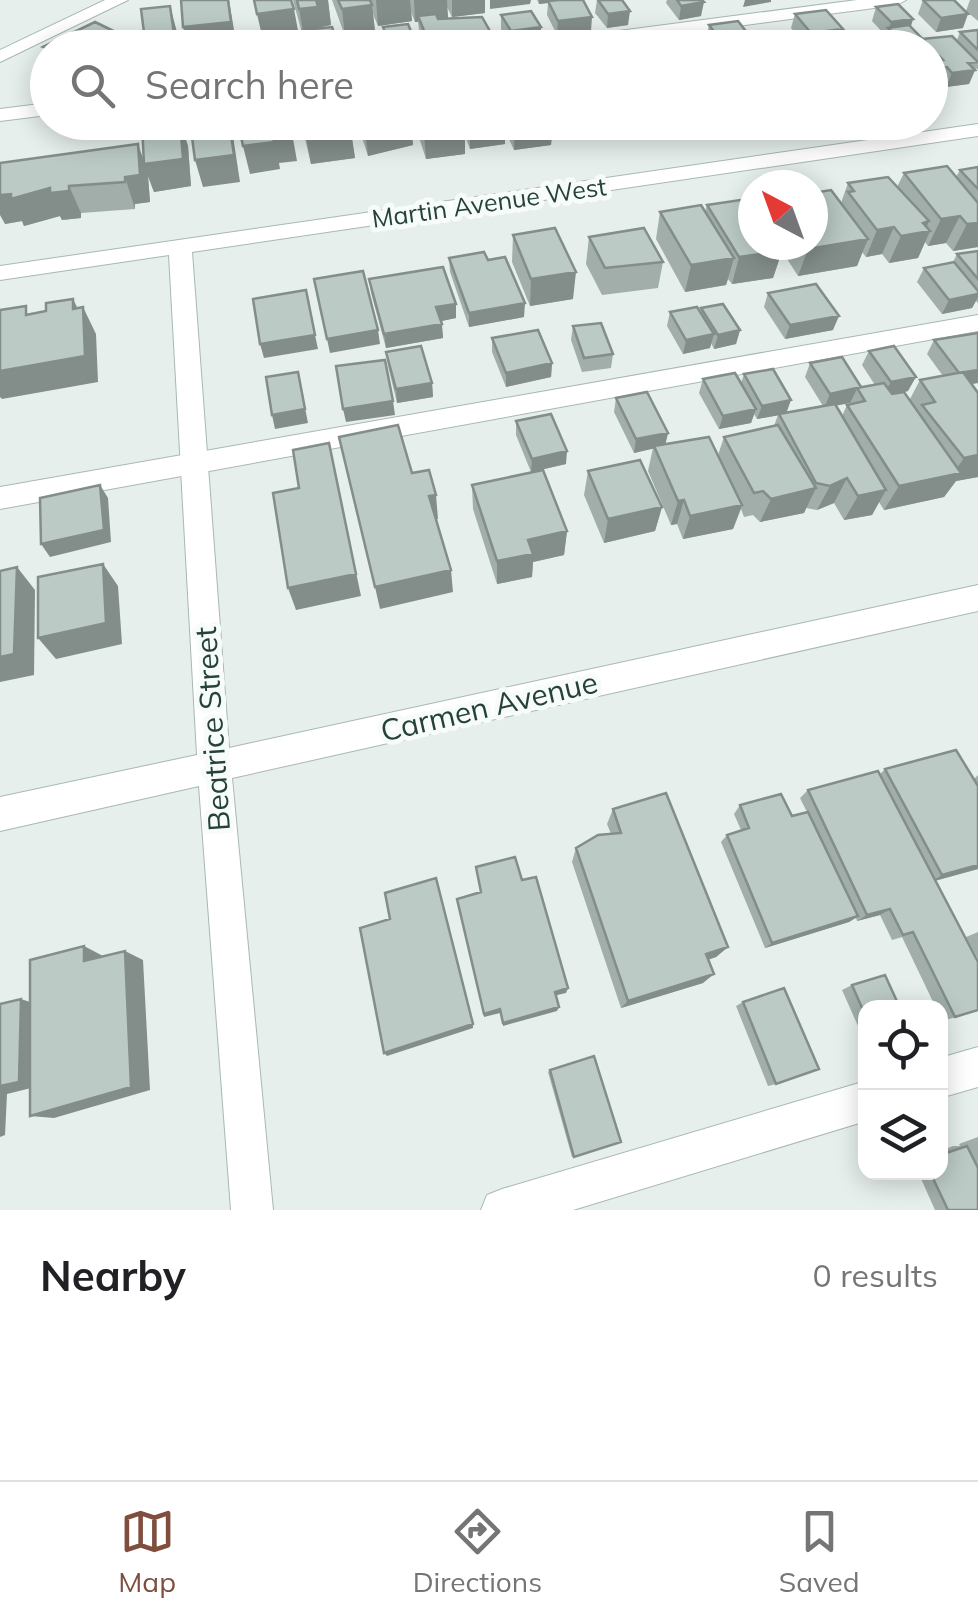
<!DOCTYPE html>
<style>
body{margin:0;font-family:Mulish,sans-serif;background:#f6f6f6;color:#202124}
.controls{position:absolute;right:30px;bottom:30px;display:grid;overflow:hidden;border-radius:20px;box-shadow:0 5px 25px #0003}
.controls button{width:90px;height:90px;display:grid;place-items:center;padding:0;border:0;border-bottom:2px solid #e0e0e0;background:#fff;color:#202124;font:50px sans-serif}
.compass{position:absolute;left:738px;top:170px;width:90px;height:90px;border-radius:50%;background:#fff;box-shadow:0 5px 25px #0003;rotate:319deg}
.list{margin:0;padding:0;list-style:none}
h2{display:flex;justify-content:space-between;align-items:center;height:130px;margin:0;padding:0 40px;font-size:42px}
h2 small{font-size:32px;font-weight:400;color:#757577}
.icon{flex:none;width:55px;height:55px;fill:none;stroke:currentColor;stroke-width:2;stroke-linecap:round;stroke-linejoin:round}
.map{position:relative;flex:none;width:978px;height:1210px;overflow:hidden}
.search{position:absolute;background:#fff;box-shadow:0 5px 25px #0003;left:30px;right:30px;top:30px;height:110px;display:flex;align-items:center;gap:25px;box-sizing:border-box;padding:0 35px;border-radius:55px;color:#757577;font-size:38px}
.sheet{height:270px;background:#fff}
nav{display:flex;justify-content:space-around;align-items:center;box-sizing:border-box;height:140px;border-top:2px solid #e0e0e0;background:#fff;font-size:28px;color:#757577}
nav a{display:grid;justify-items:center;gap:5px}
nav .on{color:#7f4e3f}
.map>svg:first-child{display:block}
</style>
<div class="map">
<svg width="978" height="1210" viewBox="0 0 978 1210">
<rect width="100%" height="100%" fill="#e6efeb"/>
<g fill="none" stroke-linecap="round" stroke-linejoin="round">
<defs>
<path id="lane" d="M857,0h49l-9,5 -325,43h-54l9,-5z
M48,103v12l-48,6v-12z
M978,315v16l-978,178v-22z
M978,1047v40l-38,11v-40z
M866,1081v40l-293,89h-92l6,-15 15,-6z"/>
<path id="street" d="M105,0h23l-128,62v-12z
M978,124v12l-786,116 37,496 749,-163v26l-746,167 41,432h-42l-32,-424 -199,45v-34l197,-42 -28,-500 -169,25v-14z"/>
</defs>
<use href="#lane" stroke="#a8b8b2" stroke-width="2"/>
<use href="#street" stroke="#a8b8b2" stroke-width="2"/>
<use href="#lane" fill="#fff" fill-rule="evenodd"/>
<use href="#street" fill="#fff" fill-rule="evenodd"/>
</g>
<path fill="#a1aea9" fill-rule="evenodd" d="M293,0h35l3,25 -10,2v1l18,20h-33z
M332,0h153v13l-33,4 -5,-10 1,11 43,15v14l-65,1 -7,-18 -1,-8h-3l-4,-10 1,9 -34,5 -5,-12 2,17 -30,5z
M537,0h46l8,31 -34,4 -10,-20 1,-12 -9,1z
M597,0l31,25 -21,3 -12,-15z
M667,0h35l-1,16 -22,4 -13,-17z
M923,0l40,28 -27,4 -18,-18z
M970,0h8v21l-12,-10z
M876,7l37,12 -2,8 11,12 35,1 3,-8 18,-2v40l-2,-2 -7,16 -23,3 -5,-6 -7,1 -4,5v-39h-50l5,-13 -13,-14z
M795,14l48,15 -2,7 21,12h-71l1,-5 10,-2 -11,-13z
M501,15l40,26 -30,4 -10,-16z
M709,25l41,22 20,1h-58l-6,-9z
M383,27l33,21h-29l-3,-7z
M180,122l8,24 3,40 -37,6 -6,-16 2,26 -15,2v5l-54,4v5l-19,2 -2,-4 -36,10 -2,-5 -17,3 -5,-61 144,-3z
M301,122h48l6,36 -44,6z
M357,122h54l2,23 -45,11z
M414,122h139l-2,23 -37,5 -9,-20v14l-35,5 -5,-13v18l-39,5z
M978,167v80l-25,4 -7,-8 -18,3 -3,-4 -7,16 -29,5 -7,-9 -16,3 -4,-5 -5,14 -59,10 -16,-25 -9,27 -41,6 -4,-5 -2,6 -41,7 -29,-53 4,-27h45l2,-7 46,40h60l28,-42 7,-20 49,4 7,-14 52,4 4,-7z
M513,235l60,64 -43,7 -18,-44z
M589,237l74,25 -5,26 -56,7 -16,-31z
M978,251v52l-2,-2 -4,7 -30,6 -25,-32 7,-14 29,-6 4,-8z
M449,258l39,2 36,57 -55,10 -19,-55z
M369,279l87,39 -15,3 2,17 -57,10 -15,-55z
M768,293l65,37 -48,9 -21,-32z
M701,308l39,22 -4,14 -22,5 -3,-6 -1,5 -27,6 -16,-28 3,-14 30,1z
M573,326l40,28 -2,14 -29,4 -11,-32z
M978,333v50l-7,1 7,9v84l-22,4 -12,16 -60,13 -5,-8 -7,13 -28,5 -10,-17 -17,7 -11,-2 -2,5 -44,9 -7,-7 -9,2 -3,-8 -8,20 -50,10 -6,-15 -6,1 -23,-54 5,-23 -19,5 -20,-41 2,-14 52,35 -3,11 53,11 6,-18 50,-11 4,-11 -21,4 -3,-5 -3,9 -32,6 -20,-36 4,-14 38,4 3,-9 42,38 37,-6 -18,-29 5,-14 51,24 14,-2 -13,-20 7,-14 39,40 -3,1 5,7 10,-19 23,-4 -16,-22 7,-14zM850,403l-3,2 -5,11 -6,-11z
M492,338l60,25 -1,14 -45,10 -14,-35z
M386,352l46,31 1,14 -36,6 -9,-37z
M516,421l50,43 -35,8 -15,-37z
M588,471l74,36 -7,24 -51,12 -20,-48z
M472,485l95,46 -3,24 -31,7 -1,15 -35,7 -24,-75z
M885,769l89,10 4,-4v94l-43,12 43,129 -35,11 -3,-5v-8h-4l-34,-71 -10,3 -12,-25 -23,6 -1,-3 -7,4 -84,26 -44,-106 6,-7 14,-5 -7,-16 6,-9 52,11 15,-4 -7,-14 8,-8 72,-16z
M613,809l115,138 -12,10 -8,3 -5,23 -82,25 -49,-146 4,-14 35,-14 -4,-10z
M978,932v27l-12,-22z
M852,985l14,23v36l-24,-54z
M743,1002l33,82 -8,2 -32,-80z
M550,1070l24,87h-2l-24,-85z
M978,1137v73h-43l-17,-38h22v-21l13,-5h7l-1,-2z"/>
<path fill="#838d89" d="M229,0l8,48h-48l-6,-21z
M316,0h12l3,25 -10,2 1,6 -18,3 -5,-27z
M376,0h34l2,21 -34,5z
M414,0h33l1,18 -28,4 -2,-6v6h-3z
M452,0h33v13l-33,4z
M490,0h41l-1,4 -40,5z
M539,0h34l-34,4z
M745,0h26v2l-28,5z
M704,2l-3,14 -22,4 2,-14z
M372,5l3,26 -30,5 -3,-27z
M170,6l7,26 2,16h-3z
M294,9l5,27 -36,4 -6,-26z
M630,11l-2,14 -21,3 1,-14z
M968,14l-5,14 -27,4 5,-14z
M592,17l-1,14 -34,4 1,-14z
M913,19l-5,14 -19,-4 2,-7z
M541,27v14l-30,4v-14z
M843,29l-4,15 -21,-5 -2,7 -9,2 4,-15z
M126,37l3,11h-14l-2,-5z
M752,39l-2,9h-28l1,-5z
M415,41l1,7h-26v-4z
M943,60l4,7 -6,14 -7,1 -4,5v-25z
M975,70l-6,14 -23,3 6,-14z
M180,122l8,24 3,40 -37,6 -6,-16 2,26 -15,2v5l-10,-32 13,-33 7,20z
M229,122h1l3,14 7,46 -37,5 -8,-27z
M394,122h17l2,23 -45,11 -3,-27z
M470,122h35v22l-35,5z
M553,122l-2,23 -37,5 1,-27z
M578,122h41l-42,7z
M465,127v27l-39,5 -2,-27z
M351,131l4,27 -44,6 -5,-27z
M292,133l5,28 -18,2 1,6 -30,5 -7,-28 30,-10z
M69,186l12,27v5l-19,2 -2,-4 -36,10 -2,-5 -17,3 -5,-9v-20z
M960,216l-14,27 -18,3 13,-27z
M929,221l-5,12 6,-2 -12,27 -29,5 12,-27 22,-13z
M978,223v24l-25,4 14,-27z
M894,227l-12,27 -16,3 11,-27z
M868,239l-11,27 -59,10 10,-27z
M782,251l-9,27 -41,6 7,-27z
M734,258l-8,27 -41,7 6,-27z
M576,272l-3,27 -43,7 1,-27z
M978,294v3l-6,11 -30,6 7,-14z
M73,299l11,22 -1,-14 13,27 2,48 -96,17 -2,-2v-26l73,-62z
M525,303l-1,14 -55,10v-14z
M456,304v14l-19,4 -1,-15z
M839,316l-6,14 -48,9 5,-14z
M442,324l1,14 -57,10 -2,-14z
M378,330l2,14 -50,9 -3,-14z
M740,330l-4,14 -22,5 4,-14z
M714,334l-4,14 -27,6 3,-14z
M315,335l3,14 -54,9 -4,-14z
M552,363l-1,14 -45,10v-14z
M978,370v13l-27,4 8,-13z
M298,372l10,51 -33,6 -3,-14z
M916,377l-8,14 -25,5 8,-14z
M432,383l1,14 -36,6 -1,-14z
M857,389l-7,14 -26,5 6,-14z
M791,400l-5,14 -29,5 5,-13z
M393,401l2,14 -49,7 -3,-13z
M756,409l-5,14 -32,6 4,-13z
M668,433l-3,13 -31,7 2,-14z
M329,443l32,153 -65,14 -8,-22z
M567,451l-1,13 -35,8 1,-13z
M978,455v22l-22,4 -12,16 -60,13 15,-24 54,-12 11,-16z
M847,478l-13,25 -17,7 13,-24z
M100,485l8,13 3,44 -61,15 -9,-13z
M816,488l-12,25 -44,9 11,-23z
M886,490l-14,25 -28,5 14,-24z
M436,495l2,24 -7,1 -2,-24z
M684,500l-7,24 -6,1 7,-24z
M742,505l-9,24 -50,10 7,-23z
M662,507l-7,24 -51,12 4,-24z
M567,531l-3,24 -31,7 -1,15 -35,7v-23l31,-21z
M103,564l15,22 4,58 -66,15 -18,-21z
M17,567l18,23 -1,85 -34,7v-25z
M451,570l2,22 -73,17 -5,-22z
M978,865v4l-48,13 12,-7z
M890,909l-10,6 -23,6 10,-6z
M858,916l-9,6 -84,26 7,-5z
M84,946l19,10 -19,5z
M728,947l-12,10 -21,7 11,-10z
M125,951l18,9 7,130 -96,28 -24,-2z
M714,974l-11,9 -82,25 7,-7z
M568,988l-2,5 -13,3 2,-4z
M21,999l24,8 -2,78 -36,9 -2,41 -5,2v-51z
M559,1007l-2,4 -54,15v-3z
M500,1009v4l-16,4v-3z
M473,1024v4l-86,28 -3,-3z"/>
<path fill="#bbcac4" stroke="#838d89" stroke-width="2.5" d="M181,0h47l3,22 -48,5z
M254,0h37l3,9 -37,5z
M297,0h22h-3l2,7 -19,2z
M338,0h32l2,5 -30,4z
M559,0h24l9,17 -34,4 -10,-20z
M598,0h24l8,11 -22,3z
M677,0h25l2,2 -23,4z
M923,0h31l14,14 -27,4z
M898,4l15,15 -22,3 -15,-15z
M170,6l6,42h-30l-5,-39z
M826,10l17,19 -32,4 -16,-19z
M531,11l10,16 -30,4 -10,-16z
M436,14l2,5 44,-2 9,16 -64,5 -9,-22z
M738,21l14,18 -29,4 -14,-18z
M95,22l31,15 -13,6 9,5h-74v1l-5,-2z
M408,24l7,17 -25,3 -7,-17z
M909,25l34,35 -13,2v-14h-37l-9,-10 12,-2 -8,-8z
M332,27l7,21h-31l-5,-18z
M978,30v20l-18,-18z
M850,35l12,13h-37l-7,-9z
M952,36l26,26 -10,1 7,7 -23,3 -5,-6 -7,1 3,-8 -21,-21z
M291,37l3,11h-26l-2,-8z
M630,37l7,11h-39l-3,-6z
M569,39l5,9h-41l-2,-5z
M811,40l6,8h-21l-4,-5z
M767,44l3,4h-25z
M153,122h27l3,37 -39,5 -2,-40z
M190,122h39l5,33 -39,5z
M238,122h51l3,11 -19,3 1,6 -31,4z
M302,122h47l2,9 -45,6z
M363,122h31l-29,7z
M421,122h42l2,5 -41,5z
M138,144l2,31 -15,2v5l-56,4v5l-19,2v-5l-39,11v-5l-11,1v-32z
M947,166l31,37v20l-11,1 -7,-8 -19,3 -37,-46z
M978,167v22l-18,-19z
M888,177l41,44 -6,2 7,8 -29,5 -7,-9 -17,3 -29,-38 6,-1 -6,-8z
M831,190l37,49 -60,10 -3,-4h8v-52z
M747,199l6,9v37h25l4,6 -43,6 -32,-52z
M701,205l33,53 -43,7 -31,-53z
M555,228l21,44 -45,7 -18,-44z
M644,228l19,34 -58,6 -16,-31z
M978,251v28l-21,-25z
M484,252l4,8 17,-3 20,46 -56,10 -20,-55z
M954,262l24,29v3l-29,6 -25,-32z
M443,267l13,37 -20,3 6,17 -58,10 -15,-55z
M363,271l15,59 -51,9 -13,-60z
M816,284l23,32 -49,9 -22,-32z
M306,290l9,45 -55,9 -7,-45z
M73,299v10l10,-2 2,49 -85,15v-61l26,-4v9l20,-4v-8z
M723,304l17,26 -22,5 -17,-27z
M697,307l17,27 -28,6 -16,-28z
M601,323l12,31 -29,4 -11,-32z
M538,330l14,33 -46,10 -14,-35z
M978,333v37l-19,3 -25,-33z
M421,346l11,37 -36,6 -10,-37z
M894,346l22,31 -25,5 -22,-31z
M842,357l19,30 -31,7 -20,-31z
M385,360l8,41 -50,8 -7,-43z
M773,369l18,31 -29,6 -18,-32z
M298,372l7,37 -33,6 -6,-38z
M963,372l15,21v62l-14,3 -42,-53 13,-3 -15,-22z
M735,373l21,36 -33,7 -20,-37z
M884,383l8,11 12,-2 57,81 -62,13 -52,-81 18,-4 -8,-13z
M647,392l21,41 -32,6 -20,-41z
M835,404l51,86 -28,6 -11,-18 -17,8 -14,-3 -37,-69z
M551,414l16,37 -35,8 -16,-38z
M398,425l14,48 17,-3 7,25 -7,1 22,74 -76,17 -36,-150z
M778,425l38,63 -45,11 -8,-8 -9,2 -30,-56z
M709,437l33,68 -52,11 -6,-16 -6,1 -24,-55z
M329,443l27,131 -68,14 -15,-95 26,-5 -6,-38z
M640,460l22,47 -54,12 -20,-48z
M543,470l24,61 -39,9 5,14 -36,7 -25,-76z
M100,485l4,45 -63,14 -1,-46z
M103,564l3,59 -68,15v-61z
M17,567l-3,87 -14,3v-86z
M956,750l22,36v79l-36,10 -57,-106z
M878,771l100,191v48l-23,7 -42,-85 -10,3 -13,-26 -23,6 -59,-125z
M666,793l62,154 -22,7 8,20 -86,27 -52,-153 22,-13 23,-2 -8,-24z
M781,794l11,22 16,-4 50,104 -86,27 -45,-108 22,-7 -9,-23z
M515,857l7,23 14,-3 32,111 -13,4 4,15 -56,16 -3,-14 -16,5 -27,-115 24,-7 -5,-25z
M436,878l37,146 -89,29 -24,-125 30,-9 -5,-26z
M84,946v15l41,-10 6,136 -101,29v-156z
M885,975l15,33h-34v9l-14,-32z
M784,988l35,81 -43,15 -33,-82z
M21,999l-2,83 -19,4v-82z
M594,1056l27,86 -47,15 -24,-87z
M967,1146l11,22v42h-30l-18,-38h10v-17z"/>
<g text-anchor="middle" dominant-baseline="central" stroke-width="10" stroke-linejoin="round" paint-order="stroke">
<g font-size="25" fill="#24423a" stroke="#f7fbf9">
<text transform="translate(489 202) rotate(-8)">Martin Avenue West</text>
</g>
<g font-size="30" fill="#24423a" stroke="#f7fbf9">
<text transform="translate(489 706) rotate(-13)">Carmen Avenue</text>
<text transform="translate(212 729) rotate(-94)">Beatrice Street</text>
</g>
</g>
</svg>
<div class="controls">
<button><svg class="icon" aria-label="locate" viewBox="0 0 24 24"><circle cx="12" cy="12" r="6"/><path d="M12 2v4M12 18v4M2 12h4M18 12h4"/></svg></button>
<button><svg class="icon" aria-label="layers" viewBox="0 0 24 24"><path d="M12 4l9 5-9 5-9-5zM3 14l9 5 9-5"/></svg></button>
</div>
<svg class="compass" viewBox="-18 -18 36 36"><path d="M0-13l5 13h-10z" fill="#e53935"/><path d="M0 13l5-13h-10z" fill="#757577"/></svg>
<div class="search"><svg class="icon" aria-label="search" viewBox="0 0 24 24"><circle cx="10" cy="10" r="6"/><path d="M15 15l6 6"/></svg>Search here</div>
</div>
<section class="sheet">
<h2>Nearby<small>0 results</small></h2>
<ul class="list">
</ul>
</section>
<nav>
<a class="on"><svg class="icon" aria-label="map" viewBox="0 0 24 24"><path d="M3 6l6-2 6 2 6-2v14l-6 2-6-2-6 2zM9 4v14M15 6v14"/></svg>Map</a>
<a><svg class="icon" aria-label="directions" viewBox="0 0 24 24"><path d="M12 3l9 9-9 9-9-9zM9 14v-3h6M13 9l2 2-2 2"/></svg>Directions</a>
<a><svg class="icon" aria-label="saved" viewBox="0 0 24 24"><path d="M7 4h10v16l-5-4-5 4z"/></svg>Saved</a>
</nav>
